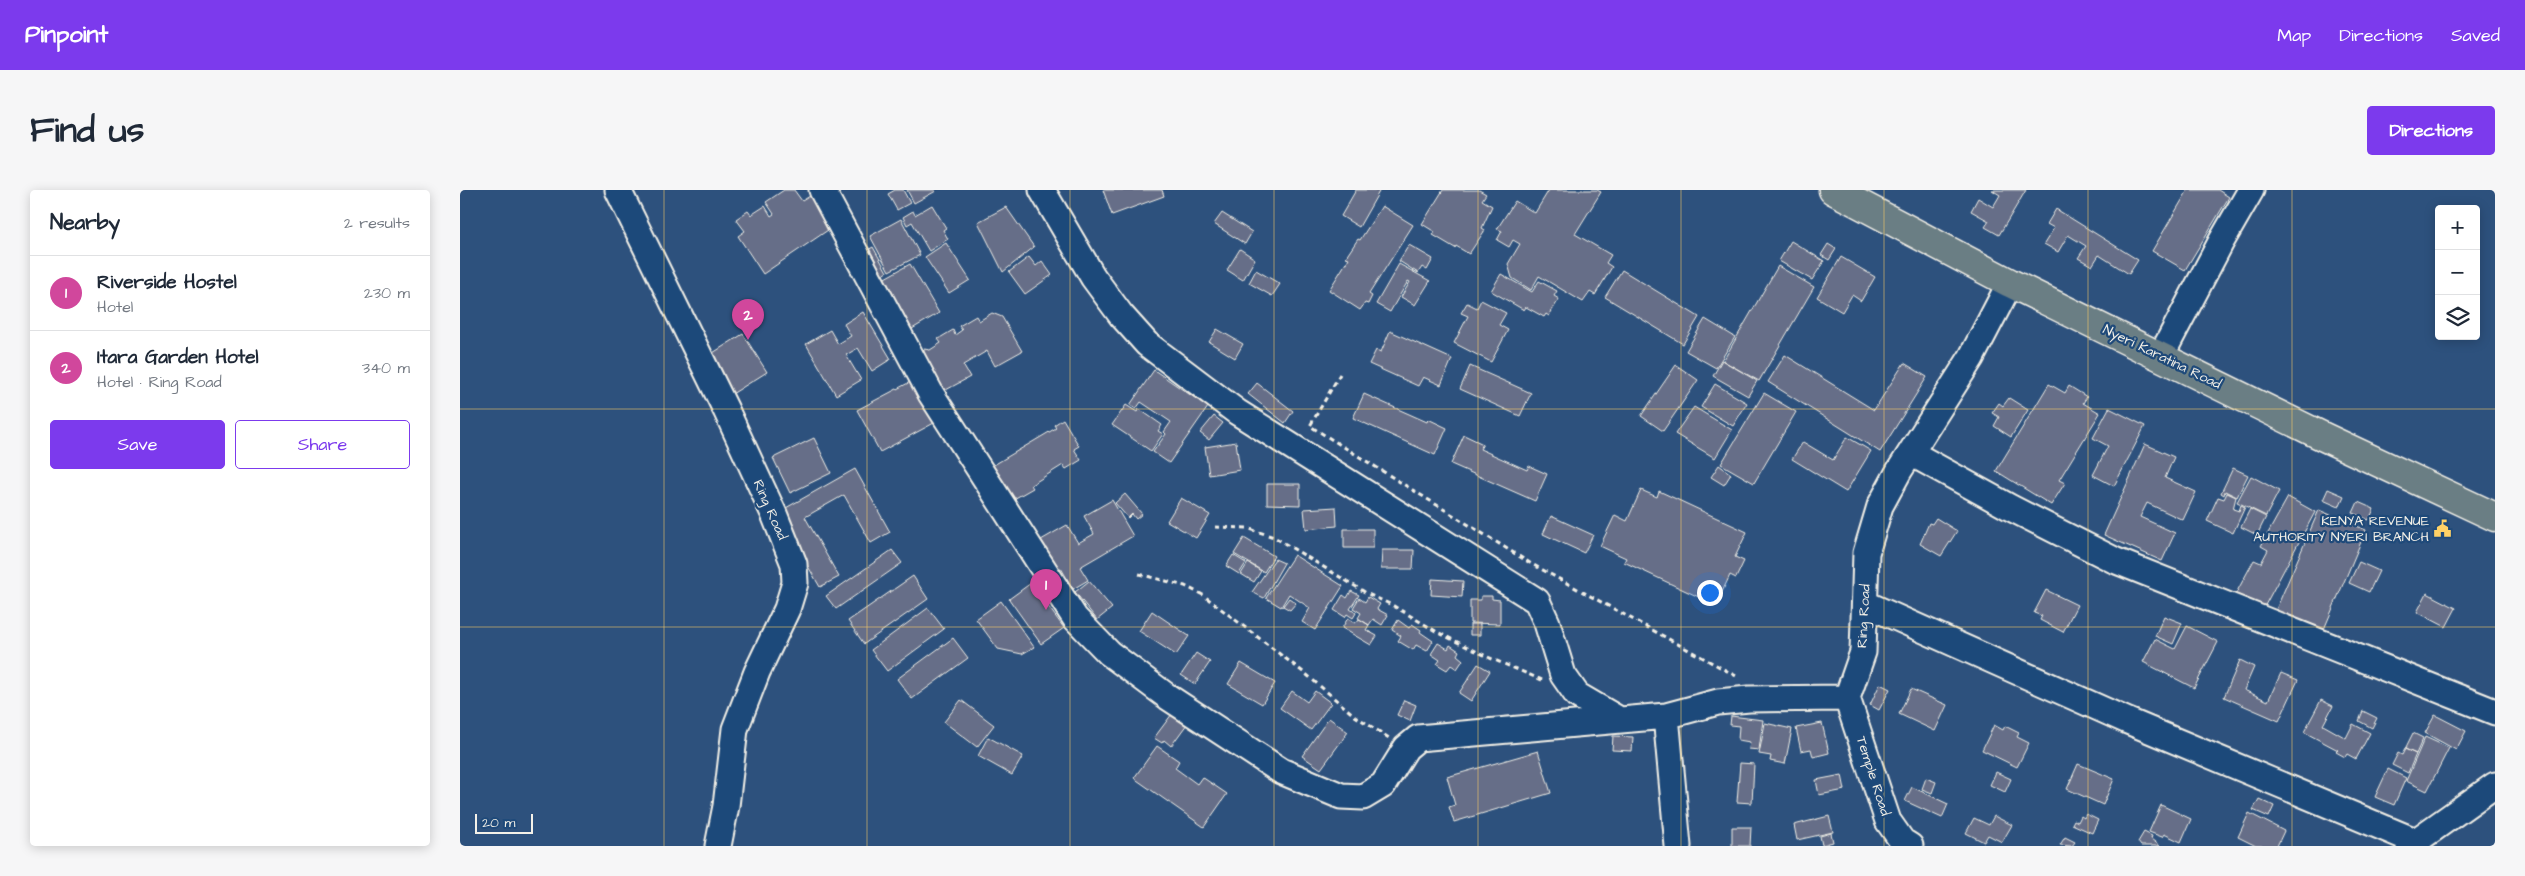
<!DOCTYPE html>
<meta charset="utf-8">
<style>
body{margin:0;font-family:"Architects Daughter",sans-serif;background:#f6f6f7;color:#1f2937}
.controls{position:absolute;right:15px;top:15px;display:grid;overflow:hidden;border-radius:5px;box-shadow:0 2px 12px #0003}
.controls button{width:45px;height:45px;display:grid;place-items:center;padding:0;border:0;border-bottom:1px solid #e0e1e3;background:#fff;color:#1f2937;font:25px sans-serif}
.scale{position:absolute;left:15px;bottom:12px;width:58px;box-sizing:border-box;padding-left:5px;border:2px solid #f4f1e8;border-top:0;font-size:14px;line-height:18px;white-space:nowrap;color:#f4f1e8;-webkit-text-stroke:4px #1f4a7a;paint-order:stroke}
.you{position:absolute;left:1249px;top:402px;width:18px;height:18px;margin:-12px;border:4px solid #fff;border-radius:50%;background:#1a73e8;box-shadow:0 0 0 8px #1a73e833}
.badge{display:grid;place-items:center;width:32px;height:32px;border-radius:50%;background:#7c3aed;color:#fff;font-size:16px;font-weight:700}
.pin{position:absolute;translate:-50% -41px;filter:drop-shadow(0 1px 2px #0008)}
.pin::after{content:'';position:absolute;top:26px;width:18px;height:15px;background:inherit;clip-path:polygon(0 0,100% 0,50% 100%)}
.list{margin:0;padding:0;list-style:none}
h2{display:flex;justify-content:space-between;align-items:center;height:65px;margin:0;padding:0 20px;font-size:21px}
h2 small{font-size:16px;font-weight:400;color:#747a83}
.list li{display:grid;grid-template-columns:32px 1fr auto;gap:15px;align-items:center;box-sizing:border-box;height:75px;padding:0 20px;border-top:1px solid #e0e1e3}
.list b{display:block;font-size:19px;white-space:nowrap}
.list p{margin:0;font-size:16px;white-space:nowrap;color:#747a83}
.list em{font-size:16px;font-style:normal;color:#747a83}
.actions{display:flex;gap:10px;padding:15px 20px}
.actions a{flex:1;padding:11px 0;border:1px solid #7c3aed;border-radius:5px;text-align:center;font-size:18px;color:#7c3aed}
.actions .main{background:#7c3aed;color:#fff}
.icon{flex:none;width:28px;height:28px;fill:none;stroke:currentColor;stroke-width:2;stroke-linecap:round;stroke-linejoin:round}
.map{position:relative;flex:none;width:2035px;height:656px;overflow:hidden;border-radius:5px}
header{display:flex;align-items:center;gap:30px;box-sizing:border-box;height:70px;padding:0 25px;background:#7c3aed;color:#fff}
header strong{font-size:24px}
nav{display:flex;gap:28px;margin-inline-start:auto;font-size:18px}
.intro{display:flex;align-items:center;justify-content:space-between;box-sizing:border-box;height:120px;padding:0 30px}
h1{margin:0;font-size:35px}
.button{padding:12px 22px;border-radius:5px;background:#7c3aed;color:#fff;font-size:18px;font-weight:700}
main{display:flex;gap:30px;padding:0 30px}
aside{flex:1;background:#fff;border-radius:5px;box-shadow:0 2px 12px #0003}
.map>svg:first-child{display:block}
</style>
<header>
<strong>Pinpoint</strong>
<nav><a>Map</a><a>Directions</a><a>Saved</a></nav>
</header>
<div class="intro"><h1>Find us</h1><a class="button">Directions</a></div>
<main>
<aside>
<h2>Nearby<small>2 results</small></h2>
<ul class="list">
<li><span class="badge" style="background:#d1479c">1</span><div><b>Riverside Hostel</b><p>Hotel</p></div><em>230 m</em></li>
<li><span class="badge" style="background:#d1479c">2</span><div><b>Itara Garden Hotel</b><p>Hotel · Ring Road</p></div><em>340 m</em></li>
</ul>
<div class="actions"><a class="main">Save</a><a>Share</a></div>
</aside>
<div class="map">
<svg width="2035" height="656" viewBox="0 0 2035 656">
<rect width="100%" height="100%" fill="#2d517d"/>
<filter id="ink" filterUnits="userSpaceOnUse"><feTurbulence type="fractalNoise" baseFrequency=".02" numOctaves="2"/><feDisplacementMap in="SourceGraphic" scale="10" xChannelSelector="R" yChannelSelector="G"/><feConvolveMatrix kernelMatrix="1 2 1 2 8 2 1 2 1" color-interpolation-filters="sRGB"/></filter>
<g filter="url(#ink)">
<path fill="#666e88" stroke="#f4f1e8" d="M324,0h10l8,11 8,-5 21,32 -68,46 -25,-38 7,-5 -9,-12 12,-8 3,4 14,-9 6,10 3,-2 -8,-12z
M435,0h8l7,13 -13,7 -9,-16z
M447,0h28l1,1 -22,12z
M643,0h59l2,6 -52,19z
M896,0h24l-21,37 -18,-11z
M983,0h36l7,4 -4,6 10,6 -10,22 3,2 -16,24 -13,-8 -1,2 -22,-13 2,-3 -13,-8z
M1089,0h48l4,2 -26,42 36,21 -5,8 6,4 -17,28 -5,-3 -7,10 -44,-26 -8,14 -19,-12 -4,-14 12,-20 -7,-4 -4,7 -12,-7 5,-9 -5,-2 18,-28 20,12z
M1532,0h34l-27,45 -14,-8 4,-6 -18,-10 7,-13 15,9 7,-12z
M1728,0h30l11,7 -44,73 -33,-19z
M472,15l14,23 -3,2 5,9 -19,12 -17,-29 -5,3 -4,-8 10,-6 2,4z
M922,16l31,19 -44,69 3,2 -4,8 -3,-1 -5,7 -31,-20 20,-32 -3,-1 12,-18 2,1z
M546,17l28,40 -31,25 -25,-50z
M1596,19l82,51 -9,14 -30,-19 -7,11 -14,-8 8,-12 -18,-11 -10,17 -14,-8 10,-16 -7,-4z
M762,23l30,19 -7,12 -31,-20z
M441,29l19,36 -31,16 -19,-35z
M1331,51l33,20 -12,19 -33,-19z
M486,53l24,37 -21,13 -24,-36z
M1368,54l8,5 -7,11 -8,-5z
M949,55l24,14 -6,11 -5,-3 -4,6 -19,-12z
M413,57l14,25 -7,4 -14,-25z
M780,59l15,10 -12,21 -16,-10z
M569,67l7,9 6,-5 10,14 -27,19 -16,-22z
M1381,67l34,20 -14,24 -9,-6 -10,17 -25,-15z
M450,74l29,49 -27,16 -29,-50z
M939,74l31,17 -15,24 -14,-8 9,-15 -2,-1 -18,31 -14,-8z
M1318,76l36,21 -55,94 -36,-20z
M796,80l24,14 -8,12 -23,-13z
M1162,80l77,47 -16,27 -78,-47z
M1041,84l31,18 7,-11 18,10 -3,5 5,3 -10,17 -3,-2 -2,3 -18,-10 -2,3 -33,-19z
M1021,110l25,13 -7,12 9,5 -17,32 -37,-19 14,-27 -7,-3 6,-10 10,5z
M403,122l28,47 -19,12 -14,-23 -12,7 15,25 -25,15 -30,-51 24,-14 8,14 13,-8 -7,-12z
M532,123l10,4 20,34 -27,15 -8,-15 -24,14 7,12 -26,14 -22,-26 2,-16 6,1 11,-7 -3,-4 15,-9 2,5 7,-5 -3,-4 17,-10 3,5z
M1245,129l30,18 -19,31 -30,-17z
M757,139l26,15 -8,14 -26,-16z
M930,141l62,28 -11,26 -18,-8 -5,9 -49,-22 7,-14 5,2z
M283,144l24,38 -35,22 -24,-38z
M1325,165l89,55 30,-47 23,14 -47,75 -112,-70z
M1262,170l35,21 -9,15 -35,-20z
M1216,175l22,15 -35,51 -22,-15z
M1010,176l61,27 -11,23 -60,-27z
M694,180l54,37 -39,56 -16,-11 13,-18 -2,-2 7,-10 -30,-20 -5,7 -6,-4z
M452,191l22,42 -54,29 -23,-42z
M797,193l36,28 -8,12 -37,-29z
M1255,194l32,19 -14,23 -32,-19z
M1589,194l16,9 4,-7 18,11 -4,6 17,10 -41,67 6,3 -14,22 -55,-34z
M1304,203l32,19 -42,71 -33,-19z
M904,204l63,28 1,-3 19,9 -12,27 -82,-37z
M1549,208l19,12 -17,27 -17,-11 5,-9 -7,-4 7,-10 4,3z
M666,215l11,7 2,-3 23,16 -4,6 5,3 -12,17 -39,-26z
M1234,217l38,23 -17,28 -40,-24z
M1649,218l36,18 -31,60 -21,-11 15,-29 -15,-8z
M754,226l9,7 -14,17 -9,-7z
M603,229l16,27 -5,3 7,11 -15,9 -3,-4 -32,20 2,3 -21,12 -25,-31 69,-41 -2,-3z
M1004,245l19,9 -3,5 47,21 2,-4 18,8 -12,27 -84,-37z
M1387,247l24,14 -25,41 -54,-33 11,-17 30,18z
M354,248l17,35 -41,20 -17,-35z
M776,252l4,28 -31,5 -4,-28z
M1685,254l29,13 -9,21 31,14 -13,28 -36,-17 -7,14 35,16 -13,28 -58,-26z
M1259,275l12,9 -7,11 -13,-8z
M1773,278l15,7 -11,22 -12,-6 -1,4 -3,-2z
M395,279l35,63 -19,11 -27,-48 -39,22 34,60 -19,10 -43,-74z
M1791,286l28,15 -13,25 -29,-14z
M807,294h33v21l-33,-1z
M1868,299l16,7 -5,11 -16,-7z
M1181,300l16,7 2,-6 88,41 -12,25 9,4 -8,17 -6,-3 -14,30 -92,-43 2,-4 -26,-12 15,-31 12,6z
M1767,303l9,4 -3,12 6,2 2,-6 4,2 -12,26 -26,-12 11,-24 6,2z
M665,304l17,20 -6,5 -4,-5 -4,4 -13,-15z
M1828,307l27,15 -53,99 -28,-14 20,-37 7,3 7,-13 -7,-4z
M721,308l29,17 -14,23 -29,-17z
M652,310l21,36 -53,31 8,13 -15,9 -12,-21 -3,1 -17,-29 26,-15 11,18 16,-9 -10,-18z
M1898,312l16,7 -5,11 -16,-7z
M876,317l1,19 -31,3 -2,-20z
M1790,319l16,8 -9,18 -16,-8z
M1859,320l47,20 -47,111 -48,-20z
M1091,326l42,19 -9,18 -41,-19z
M1476,328l21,13 -16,25 -21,-12 9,-21 3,1z
M884,339h29v19h-29z
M784,348l30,18 -10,16 -30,-18z
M432,360l10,13 -66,46 -10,-13z
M922,360h32l-1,19h-32z
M773,365l13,8 -7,11 -13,-8z
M834,365l49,31 -28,44 -13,-8 8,-14 -21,-14 -8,13 -15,-9z
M815,369l9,4 -20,35 -12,-6z
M1899,372l20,9 -10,21 -20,-9z
M788,373l13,8 -7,11 -13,-8z
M453,386l15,23 -64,45 -16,-23z
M972,389l31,2 -1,16 -31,-2z
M629,391l23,27 -15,12 -22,-28z
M571,393l33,45 -23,16 -32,-45z
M1586,400l31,15 -14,27 -23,-12 2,-4 -8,-3z
M891,401l8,4 -9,14 6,4 -3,5 -6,-4 -2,3 -11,-7 9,-15 4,3z
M1967,403l29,15 -10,19 -29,-15z
M1021,406h11v3l8,1v24l-30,-1v-23h11z
M908,407l12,7 -3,5 11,6 -6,10 -9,-6 -4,6 -11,-7 3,-5 -8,-5 6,-10 6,4z
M829,408l7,5 -6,7 -7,-4z
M541,411l33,46 -12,7 -24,-5 -22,-30z
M468,418l16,21 -57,42 -16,-21z
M692,421l37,25 -13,19 -37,-24z
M1704,426l18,7 -9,21 -18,-8z
M888,428l8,5 3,-4 10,6 -3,5 11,6 -6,9 -29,-17z
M938,430l11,8 3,-4 9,6 -1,2 13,9 -6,10 -11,-6 -3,5 -15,-9 3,-5 -9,-6z
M1010,434h10v11h-10z
M1727,436l31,16 -24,46 -51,-26 12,-23 20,10z
M493,448l15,20 -56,41 -15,-20z
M978,453l10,6 2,-4 9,6 -2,4 6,5 -6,9 -6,-4 -4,5 -10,-6 3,-4 -9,-6z
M736,463l14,9 -15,22 -14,-9z
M1780,470l14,7 -10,23 24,11 13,-28 17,7 -19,41 -55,-24z
M781,473l34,20 -13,21 -34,-20z
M1018,474l12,7 -19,30 -12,-8z
M1420,494l10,5 -11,21 -9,-5z
M1451,499l36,16 -12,26 -36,-17z
M832,501l15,11 8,-11 16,12 -20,27 -31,-22z
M501,510l33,25 -17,22 -33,-25z
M944,510l12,5 -6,16 -13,-6z
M1861,510l12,6 -10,19 23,13 7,-14 17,9 -14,26 -9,-5 -2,3 -9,-5 2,-2 -34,-18z
M1903,521l14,7 -5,10 -13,-7z
M712,524l15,10 -16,22 -7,-6 -2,3 -8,-5z
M1975,525l31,16 -10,19 -31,-17z
M1271,526l32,4 -4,30 -10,-1 1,-7 -12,-2 1,-14 -9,-1z
M869,528l19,14 -27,37 -19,-13z
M1305,533l27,6 -7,35 -15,-3 1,-5 -12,-2z
M1362,533l7,30 -16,4 -2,-8 -10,2 -5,-23z
M1534,535l9,5 2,-4 14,7 -2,4 12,6 -12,24 -35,-17z
M1953,543l10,5 -7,16 -11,-5z
M1153,546l20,1 -1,14 -20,-1z
M528,547l35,19 -11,19 -34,-19z
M1965,547l24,11 -22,43 -21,-10z
M697,556l22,15 -4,7 22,16 5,-7 25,17 -23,33 -70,-49z
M1945,559l11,5 -8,19 -16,-8 6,-12 4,2z
M1078,561l13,42 -97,29 -5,-15 6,-2 -8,-28z
M1280,573l14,1 -2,39 -15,-1z
M1618,574l36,15 -11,26 -36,-16z
M1928,579l18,9 -12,27 -19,-8z
M1536,582l15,7 -6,13 -15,-7z
M1382,585l3,15 -26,5 -3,-15z
M1466,588l10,4 -4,11 -10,-4z
M1452,597l36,17 -6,14 -37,-17z
M1799,609l15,7 -5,11 -16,-7z
M1701,615l30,14 -10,23 -17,-8 -2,3 -13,-5z
M1789,623l35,18 -7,15h-21l-18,-9z
M1626,624l12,6 -6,13 -20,-9 2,-4 4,2 3,-6 3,2z
M1369,626l4,16 -36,8 -3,-15z
M1534,626l18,9 -10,17 -14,-7 -4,7 -18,-9 8,-15 15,7z
M1272,637h19l-1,19h-18z
M1684,642l8,4 -1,3 9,7h-19l-3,-4z
M1371,643l2,9 -11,3 -2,-9z
M1605,647l10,5 -3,4 -12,-1z"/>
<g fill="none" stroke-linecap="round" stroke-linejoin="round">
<defs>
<path id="minor" d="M158,0l108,220 48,104 20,50 1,19 -8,26 -30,63 -22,57 -9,77 -8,40
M362,0l109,204 144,224 34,35 59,44 113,74 60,25 22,1 20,-12 23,-37 12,-10 248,-22
M582,0l51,87 28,38 26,29 90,68 300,189 10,22 16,52 14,20 41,24
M1701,166l60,-114 30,-52
M1451,263l100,55 103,52 381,152
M1406,414l262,117 287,120 3,5
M1387,508l41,123 14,20 8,5
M1218,656l-12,-130 52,-14 31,-3 98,-1 16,-46 3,-99 14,-47 19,-35 72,-113 39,-75
M1949,656l86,-61"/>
<path id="highway" d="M1373,0l177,93 314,154 171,80"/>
</defs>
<use href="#minor" stroke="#f4f1e8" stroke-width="29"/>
<use href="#highway" stroke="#f4f1e8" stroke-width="31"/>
<path stroke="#f4f1e8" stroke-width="3" stroke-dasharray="5 4" stroke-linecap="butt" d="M880,184l-30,52 220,137 208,114
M755,337l32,1 27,9 94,57 24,11 47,28 51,25 52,22
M679,384l46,12 18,9 104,80 48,41 34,22"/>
<use href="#minor" stroke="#1f4a7a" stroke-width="25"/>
<use href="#highway" stroke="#6b7e84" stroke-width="28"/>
</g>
</g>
<path fill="none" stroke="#ffd166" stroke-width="1" stroke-opacity="0.55" d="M204,0v656M407,0v656M610,0v656M814,0v656M1018,0v656M1221,0v656M1424,0v656M1628,0v656M1832,0v656M0,219h2035M0,437h2035"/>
<defs>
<symbol id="civic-bare" viewBox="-9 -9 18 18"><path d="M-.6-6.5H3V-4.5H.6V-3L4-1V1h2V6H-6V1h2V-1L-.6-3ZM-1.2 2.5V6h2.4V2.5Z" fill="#ffd166" stroke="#1f4a7a" stroke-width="2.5" paint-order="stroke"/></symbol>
</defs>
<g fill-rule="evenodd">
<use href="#civic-bare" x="1970" y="326" width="25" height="25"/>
</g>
<g text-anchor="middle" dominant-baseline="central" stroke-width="4.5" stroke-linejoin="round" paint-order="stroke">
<g font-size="14" fill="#f4f1e8" stroke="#1f4a7a">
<text transform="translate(1702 167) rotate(26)">Nyeri Karatina Road</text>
<text transform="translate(310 320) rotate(66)">Ring Road</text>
<text transform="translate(1404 426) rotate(-87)">Ring Road</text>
<text transform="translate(1413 586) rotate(72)">Temple Road</text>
</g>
<g font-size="14" fill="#f4f1e8" stroke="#1f4a7a" text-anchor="end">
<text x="1969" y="331">KENYA REVENUE<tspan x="1969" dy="16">AUTHORITY NYERI BRANCH</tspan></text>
</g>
</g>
</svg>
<div class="controls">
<button>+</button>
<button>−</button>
<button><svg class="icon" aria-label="layers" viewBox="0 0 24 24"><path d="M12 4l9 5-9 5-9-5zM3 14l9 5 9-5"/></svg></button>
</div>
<div class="scale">20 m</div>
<div class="you"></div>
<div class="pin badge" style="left:586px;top:420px;background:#d1479c">1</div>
<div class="pin badge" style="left:288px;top:150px;background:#d1479c">2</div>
</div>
</main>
